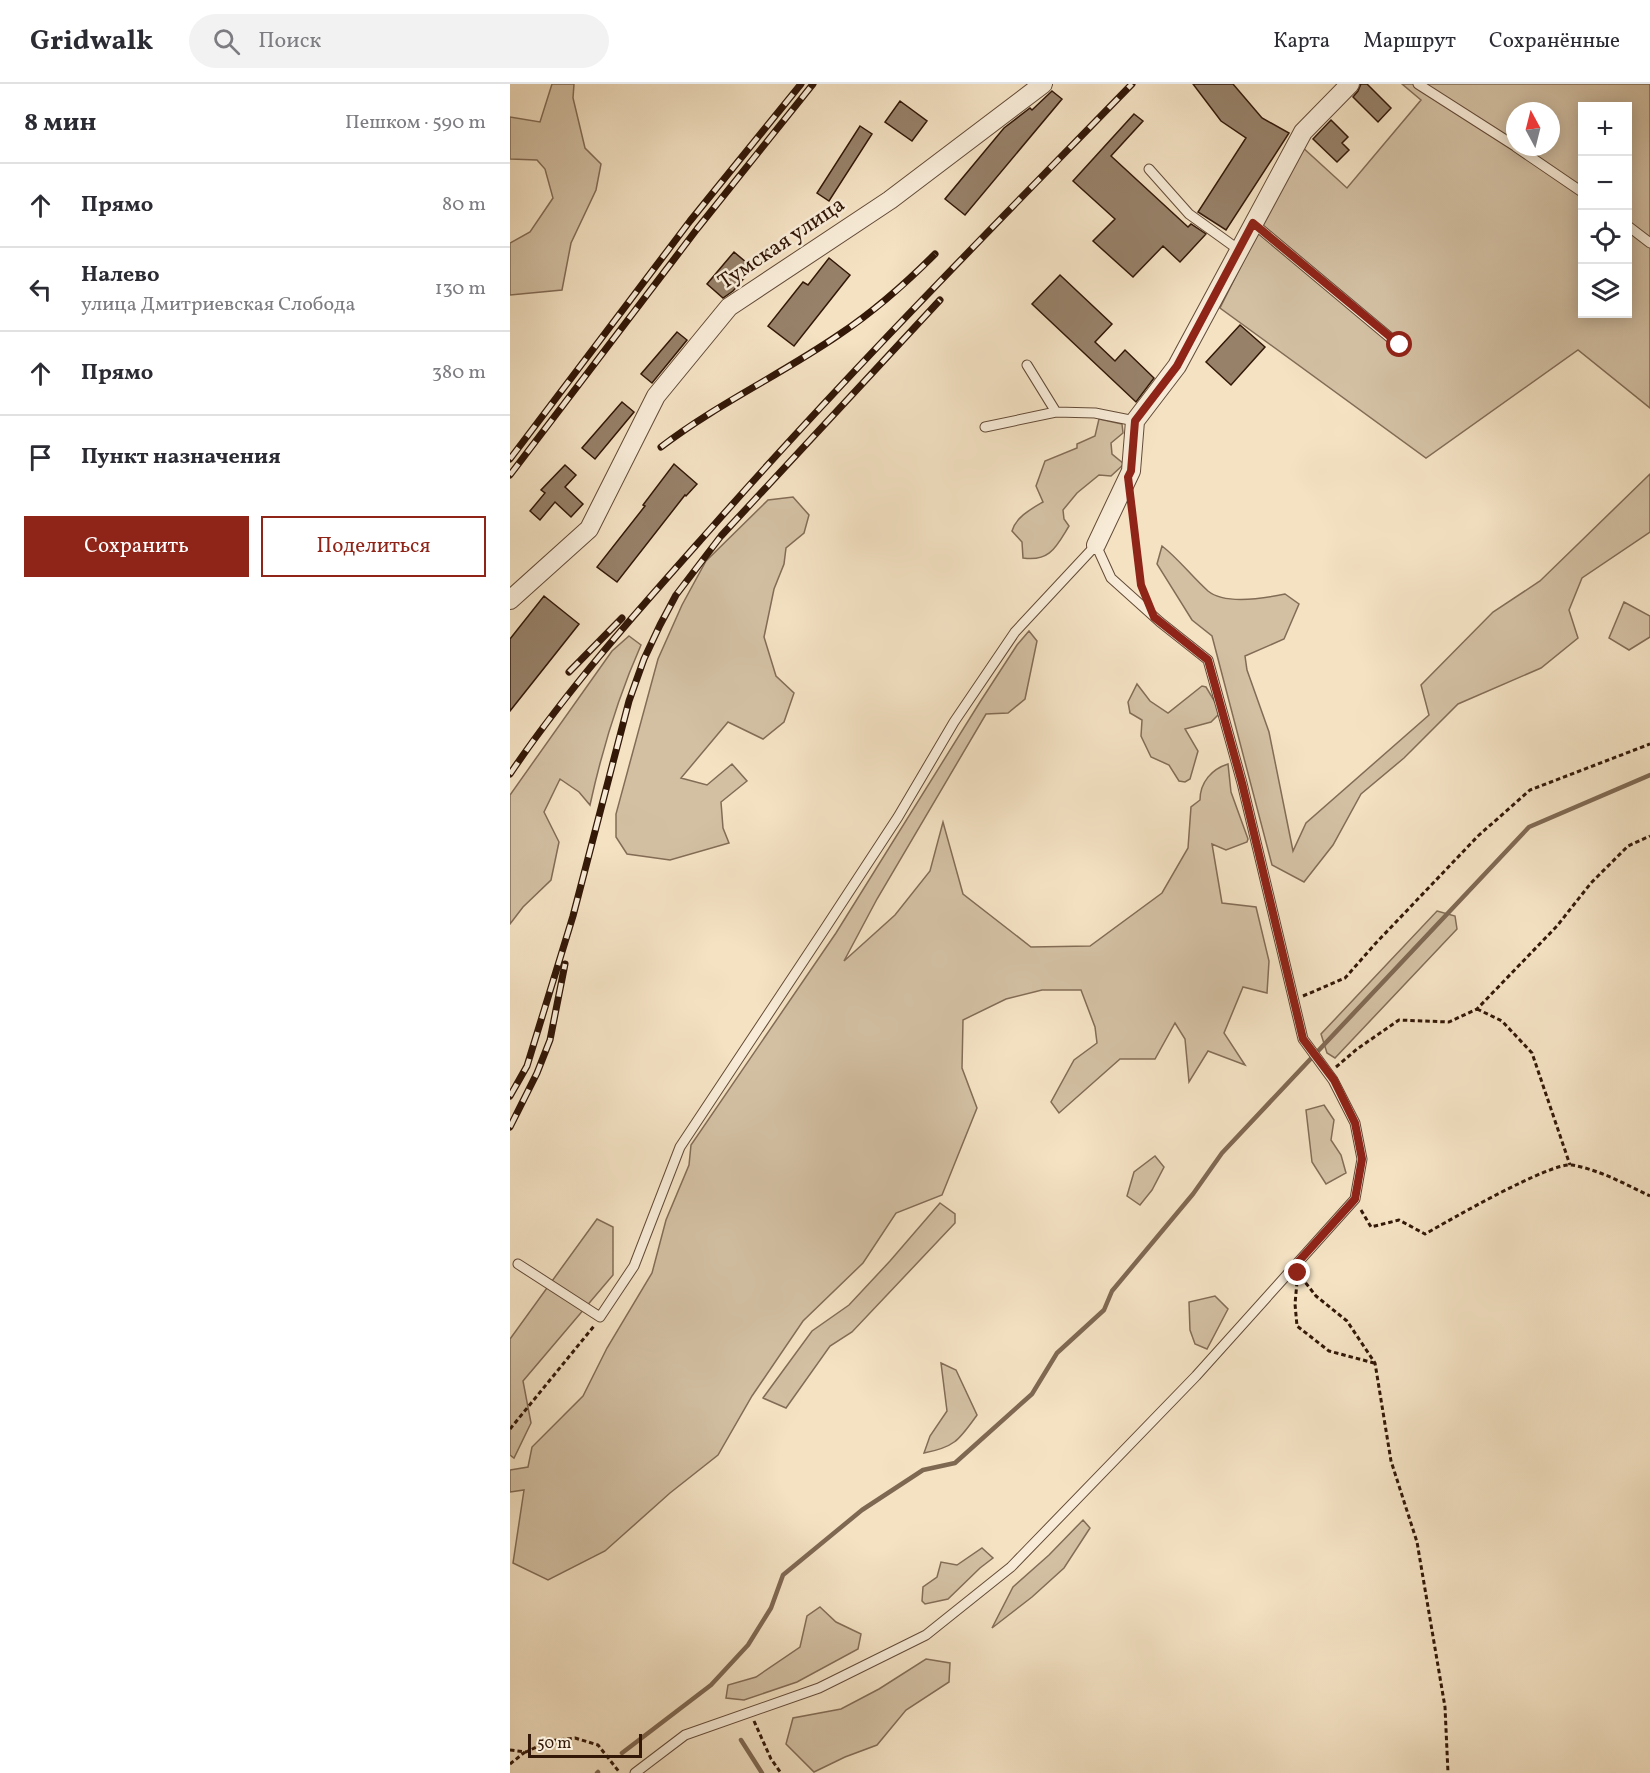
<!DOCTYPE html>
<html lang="ru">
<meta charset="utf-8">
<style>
body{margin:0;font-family:Vollkorn,serif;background:#f2f2f3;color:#2b2b33}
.controls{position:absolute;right:18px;top:18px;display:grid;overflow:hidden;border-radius:0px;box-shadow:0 3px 15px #0003}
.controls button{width:54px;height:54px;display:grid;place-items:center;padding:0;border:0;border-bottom:2px solid #e1e1e2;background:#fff;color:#2b2b33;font:30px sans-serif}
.compass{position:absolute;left:996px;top:18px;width:54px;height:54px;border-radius:50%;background:#fff;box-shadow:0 3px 15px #0003;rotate:353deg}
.scale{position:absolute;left:18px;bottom:15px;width:114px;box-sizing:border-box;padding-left:6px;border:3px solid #331808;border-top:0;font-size:16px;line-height:21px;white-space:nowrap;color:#331808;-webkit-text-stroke:4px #f8ecd8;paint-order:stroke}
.stop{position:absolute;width:18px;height:18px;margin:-14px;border:4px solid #8f2418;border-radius:50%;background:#fff}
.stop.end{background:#8f2418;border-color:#fff;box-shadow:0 2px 6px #0008}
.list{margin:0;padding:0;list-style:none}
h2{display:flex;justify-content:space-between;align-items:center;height:78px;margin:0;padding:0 24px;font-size:26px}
h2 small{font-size:20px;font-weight:400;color:#7c7c81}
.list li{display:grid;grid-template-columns:39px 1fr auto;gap:18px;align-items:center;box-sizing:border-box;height:84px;padding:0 24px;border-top:2px solid #e1e1e2}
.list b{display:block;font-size:22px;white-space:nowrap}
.list p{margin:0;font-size:20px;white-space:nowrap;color:#7c7c81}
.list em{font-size:20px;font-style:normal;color:#7c7c81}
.actions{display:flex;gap:12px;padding:18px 24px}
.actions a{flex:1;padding:14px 0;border:2px solid #8f2418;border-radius:0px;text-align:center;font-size:21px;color:#8f2418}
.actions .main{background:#8f2418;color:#fff}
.icon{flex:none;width:33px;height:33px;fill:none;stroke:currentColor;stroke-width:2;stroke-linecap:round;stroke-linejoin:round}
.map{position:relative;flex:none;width:1140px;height:1689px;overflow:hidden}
header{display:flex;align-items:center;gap:36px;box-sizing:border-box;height:84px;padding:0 30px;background:#fff;border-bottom:2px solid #e1e1e2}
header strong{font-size:28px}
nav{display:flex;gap:33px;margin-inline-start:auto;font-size:21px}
.search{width:420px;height:54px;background:#f2f2f3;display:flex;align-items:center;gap:15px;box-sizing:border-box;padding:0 21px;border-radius:33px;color:#7c7c81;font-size:22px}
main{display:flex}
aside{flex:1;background:#fff}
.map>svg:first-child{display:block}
</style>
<header>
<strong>Gridwalk</strong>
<div class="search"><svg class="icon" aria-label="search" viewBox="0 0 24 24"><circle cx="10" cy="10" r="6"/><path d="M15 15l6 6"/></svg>Поиск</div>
<nav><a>Карта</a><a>Маршрут</a><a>Сохранённые</a></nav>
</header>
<main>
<aside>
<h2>8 мин<small>Пешком · 590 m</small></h2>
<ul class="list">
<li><svg class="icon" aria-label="ahead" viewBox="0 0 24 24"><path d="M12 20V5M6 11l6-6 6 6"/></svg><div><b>Прямо</b></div><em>80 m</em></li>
<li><svg class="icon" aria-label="left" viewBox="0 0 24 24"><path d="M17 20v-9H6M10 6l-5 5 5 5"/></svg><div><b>Налево</b><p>улица Дмитриевская Слобода</p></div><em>130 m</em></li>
<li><svg class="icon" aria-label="ahead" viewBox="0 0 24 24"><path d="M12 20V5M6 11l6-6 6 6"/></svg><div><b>Прямо</b></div><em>380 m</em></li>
<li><svg class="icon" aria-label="arrive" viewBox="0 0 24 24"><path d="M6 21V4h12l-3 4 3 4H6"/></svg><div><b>Пункт назначения</b></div></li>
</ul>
<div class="actions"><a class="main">Сохранить</a><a>Поделиться</a></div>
</aside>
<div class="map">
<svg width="1140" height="1689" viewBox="0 0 1140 1689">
<rect width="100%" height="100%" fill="#f4e2c3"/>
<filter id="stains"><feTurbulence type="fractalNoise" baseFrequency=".00333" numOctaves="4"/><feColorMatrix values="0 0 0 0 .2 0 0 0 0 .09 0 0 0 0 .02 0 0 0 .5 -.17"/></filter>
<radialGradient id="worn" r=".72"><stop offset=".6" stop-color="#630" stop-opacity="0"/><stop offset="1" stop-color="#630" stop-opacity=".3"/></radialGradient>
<path fill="#d3c0a3" stroke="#836c56" stroke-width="1.5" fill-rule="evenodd" d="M42,0h22l-1,14 12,50 16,16 -5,26 -25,53 -9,47 -52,5v-52l20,-11 23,-34 -8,-29 -8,-9 -27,-1v-42l30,5z
M892,0h248v324l-72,-58 -152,108 -206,-150 81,-162 46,42 74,-88zM1072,22h46v208h-46zM1005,27h36v36h-36z
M589,335l23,5 1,9 -12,10 1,11 12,10 -13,12 -12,-1 -22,18 -14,17 1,9 5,7c-13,21 -19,36 -46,32l-1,-16 -10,-11c4,-14 19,-22 31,-29l-7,-16 9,-25 32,-13v-4l18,-8z
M1140,390v58l-68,46 -13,32 9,28 -37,30 -83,36 -54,54 -43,36 -28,51 -29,37 -32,-17 -60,-229 -20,-16 -35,-56 5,-18c17,13 30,31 46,45 17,14 58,7 77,3l14,10 -15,35 -39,17 2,14 22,62 24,119 13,-28 123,-108 -8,-30 72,-73 47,-31z
M283,413l16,18 -5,18 -18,15 -2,16 -10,25 -10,48 12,39 18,17 -10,29 -21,17 -35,-17 -47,56 26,7 25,-21 15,17 -26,21 2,26 6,15 -59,17 -43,-6 -11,-17v-23l42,-155 24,-54 24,-44 62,-61z
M1114,518l26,14v21l-21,13 -20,-12z
M519,547l8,10 -12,58 -17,14 -22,1 -109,185 -33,62 51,-46 35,-44 13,-49 20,72 68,53 59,-1 72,-53 26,-45 3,-41 9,-7c0,-18 12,-31 28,-36l3,28 17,47 -1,3 -21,8 -14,-6 10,59 34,4 13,54 -2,32 -24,-6 -19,46 21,32 -37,-14 -19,31 -4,-43 -10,-16 -20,36h-35l-61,54 -8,-11 23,-42 23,-17 -2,-16 -14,-37h-39l-36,9 -43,21 -1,48 15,40 -35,87 -46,18 -33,50 -60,58 -51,75 -34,59 -48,38 -65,58 -57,29 -35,-17 11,-73 -14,2v-22l18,-3 4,-20 51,-51 24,-48 45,-75 14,-53 23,-55 2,-20 145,-212 144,-231 37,-57z
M119,552l12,9c-23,52 -39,105 -51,160l-11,-13 -19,-13 -16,33 15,30 -8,38 -28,27 -13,17v-129l102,-144z
M627,600l13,17 18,12 34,-27 4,1 12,20 1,7 -8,8 -26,7 13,22 -8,28 -5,3 -6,-1 -10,-16 -18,-8 -10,-21 1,-16 -12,-7 -2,-11z
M927,827l18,5 2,13 -122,129 -8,-5 -6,-19z
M814,1021l10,15 -3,20 10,15 5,18 -20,11 -14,-22 -6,-52z
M645,1072l9,11 -12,23 -12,15 -13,-9 7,-24z
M430,1119l15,11v9l-103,109 -22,14 -44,62 -23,-10 49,-67 37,-26 41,-44z
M87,1135l16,8v48l-90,106 8,42 -17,35 -4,-3v-116z
M705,1212l13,13 -21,40 -12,-5 -5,-14 -1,-28z
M431,1279l15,7 21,45c-18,25 -22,32 -53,38l6,-17 17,-25z
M573,1436l7,8 -26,40 -32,29 -40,31 21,-41 36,-32z
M472,1464l11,10 -13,10 -32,31 -23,5 -3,-3 1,-14 14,-10 4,-15 16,3z
M310,1523l16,15 25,12 -3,15 -61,33 -53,18 -18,-2 2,-13 28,-8 44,-30 7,-31z
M416,1575l24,4 -1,19 -43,28 -29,35 -32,12 -31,15 -28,-28 7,-26 48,-9 38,-20z"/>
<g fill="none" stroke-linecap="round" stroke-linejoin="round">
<path stroke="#7f6852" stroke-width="4.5" d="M231,1656l21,33
M112,1669l89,-68 37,-40 23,-37 12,-33 79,-65 61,-40 32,-7 77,-69 25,-41 47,-43 8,-19 81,-97 29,-41 307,-326 121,-52
M87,1689l1,-1"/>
</g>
<path fill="#978169" stroke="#331808" stroke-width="1.5" d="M683,0h40l29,34 27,15 -63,97 -28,-18 48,-74 -25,-17z
M851,0h6l24,24 -13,14 -25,-25 5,-6z
M542,7l10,8 -97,116 -20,-16 59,-71 26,-20 2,2z
M390,17l27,20 -15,20 -27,-19z
M624,30l9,7 -32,35 77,71 3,-3 15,10 -26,28 -17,-16 -30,31 -40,-36 22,-22 -42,-38z
M821,36l17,17 -6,6 7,7 -12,12 -24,-23z
M350,42l12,8 -43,67 -12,-8z
M224,168l19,16 -20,23 -10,7 -16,-14z
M319,174l21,17 -56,71 -26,-20 35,-44 5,3z
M550,191l52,49 -17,18 20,19 10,-11 29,28 -18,24 -104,-98z
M730,241l25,22 -34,38 -25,-23z
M167,248l10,8 -35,43 -11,-9z
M112,318l12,10 -39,47 -13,-11z
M164,380l23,20 -11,12 -1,-1 -68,87 -20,-15 48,-61 -2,-1z
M55,381l11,10 -11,12 18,17 -12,13 -16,-15 -15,18 -10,-9 15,-18 -4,-3z
M34,512l35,28 -69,87v-72z"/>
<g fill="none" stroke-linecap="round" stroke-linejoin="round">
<defs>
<path id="lane" d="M908,0l97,62
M1006,63l66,45
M639,85l40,45 50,36
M743,139l147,123
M1118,142l22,17
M517,281l29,47 39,1 40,8
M475,343l71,-15
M8,1180l82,53 34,-51 46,-119 144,-217 74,-113 56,-95 61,-90 81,-87 15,33 49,44 48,38 34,123 61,256 30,41 22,43 7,36 -7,40 -159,177 -185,191 -85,68 -107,53 -134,47 -50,38"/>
<path id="street" d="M586,461l35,-74 4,-50 42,-55 126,-234 47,-48
M0,516l79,-71 67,-133 73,-89 161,-107 153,-116"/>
</defs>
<use href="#lane" stroke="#634a37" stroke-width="11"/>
<use href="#street" stroke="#634a37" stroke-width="20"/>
<path stroke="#331808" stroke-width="3" stroke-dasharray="4.5 3" stroke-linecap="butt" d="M622,425l9,76 3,6
M793,912l42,-18 30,-34 103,-108 52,-46 120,-46
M967,925l25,12 30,32 38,112
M826,983l21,-18 42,-29 50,2 28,-13 80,-83 34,-43 37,-37 22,-10
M851,1126l10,17 28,-7 26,14c25,-14 125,-72 147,-69 28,5 53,19 78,31
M791,1193l15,19 31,25 28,42 16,98 26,81 28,165 3,66
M787,1198l-2,22 2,22 32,25 45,12
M0,1345l84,-103
M244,1637l17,38 10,14
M0,1666l16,2 23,-11 26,-3 23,7 22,28
M0,1680l15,-12"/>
<use href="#lane" stroke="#f8ecd8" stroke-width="9"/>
<use href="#street" stroke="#f8ecd8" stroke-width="18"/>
<defs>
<path id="rail" d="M151,363c56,-43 121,-73 179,-113 36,-24 65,-50 95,-80
M0,375l180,-238 111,-137
M0,391l187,-246 116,-145
M59,588l53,-54
M0,690c60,-89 133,-169 204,-249 134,-152 277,-296 418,-441
M0,1012l17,-30 46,-150 56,-215 15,-42 16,-34 16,-30 45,-59 219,-236
M0,1043l27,-54 13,-33 15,-76"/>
</defs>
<use href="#rail" stroke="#331808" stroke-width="7"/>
<use href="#rail" stroke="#f8ecd8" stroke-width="4.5" stroke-dasharray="14" stroke-linecap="butt"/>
</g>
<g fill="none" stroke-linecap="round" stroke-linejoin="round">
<path stroke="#8f2418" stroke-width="8" d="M788,1189l1,-12 56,-62 7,-40 -7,-36 -21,-43 -31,-41 -61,-256 -34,-123 -54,-43 -13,-32 -13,-108 3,-6 4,-50 42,-55 76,-143 147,122"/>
</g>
<g text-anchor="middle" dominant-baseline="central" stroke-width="5" stroke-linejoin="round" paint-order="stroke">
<g font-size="22" fill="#331808" stroke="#f8ecd8">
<text transform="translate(272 160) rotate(-34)">Тумская улица</text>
</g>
</g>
<rect width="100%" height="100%" filter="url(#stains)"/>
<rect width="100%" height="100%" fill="url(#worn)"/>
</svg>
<div class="controls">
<button>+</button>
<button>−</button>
<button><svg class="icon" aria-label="locate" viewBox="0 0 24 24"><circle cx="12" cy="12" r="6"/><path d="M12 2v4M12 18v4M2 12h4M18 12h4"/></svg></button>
<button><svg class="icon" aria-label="layers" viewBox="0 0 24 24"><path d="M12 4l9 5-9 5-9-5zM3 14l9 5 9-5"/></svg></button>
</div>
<svg class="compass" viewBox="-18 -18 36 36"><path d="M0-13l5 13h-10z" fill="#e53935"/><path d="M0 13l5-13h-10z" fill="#7c7c81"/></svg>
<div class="scale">50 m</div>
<div class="stop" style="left:890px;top:261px"></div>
<div class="stop end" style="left:788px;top:1189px"></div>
</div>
</main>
